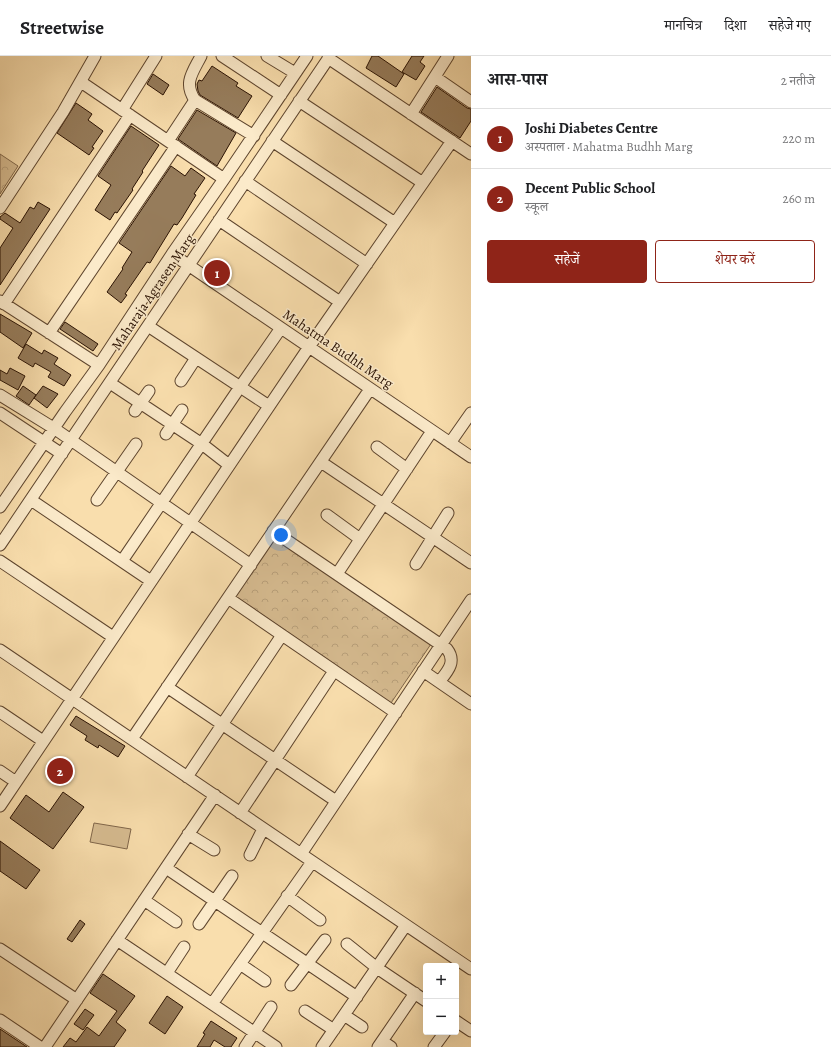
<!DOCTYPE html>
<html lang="hi">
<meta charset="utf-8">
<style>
body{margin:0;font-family:Alegreya,"Noto Serif Devanagari",serif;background:#f6f6f6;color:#202124}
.controls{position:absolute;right:12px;bottom:12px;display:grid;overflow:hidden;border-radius:4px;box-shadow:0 4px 16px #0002}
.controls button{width:36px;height:36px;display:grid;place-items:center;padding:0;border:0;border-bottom:1px solid #e0e0e0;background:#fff;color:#202124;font:20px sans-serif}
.you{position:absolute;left:281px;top:479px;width:14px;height:14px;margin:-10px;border:3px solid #fff;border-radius:50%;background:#1a73e8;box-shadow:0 0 0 6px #1a73e833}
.badge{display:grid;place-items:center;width:26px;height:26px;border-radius:50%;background:#8f2418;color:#fff;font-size:13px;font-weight:700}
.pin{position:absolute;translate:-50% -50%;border:2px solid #fff;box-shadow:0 1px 4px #0006}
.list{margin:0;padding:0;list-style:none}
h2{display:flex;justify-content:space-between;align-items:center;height:52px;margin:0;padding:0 16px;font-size:17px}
h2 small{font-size:13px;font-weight:400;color:#757577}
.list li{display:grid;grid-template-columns:26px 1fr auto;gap:12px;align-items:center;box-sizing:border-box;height:60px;padding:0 16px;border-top:1px solid #e0e0e0}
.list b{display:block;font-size:15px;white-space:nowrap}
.list p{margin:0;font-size:13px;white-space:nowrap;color:#757577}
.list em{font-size:13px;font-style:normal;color:#757577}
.actions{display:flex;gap:8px;padding:12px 16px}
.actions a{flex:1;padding:9px 0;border:1px solid #8f2418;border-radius:4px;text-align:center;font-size:14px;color:#8f2418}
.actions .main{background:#8f2418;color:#fff}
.map{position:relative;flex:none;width:471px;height:991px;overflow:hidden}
header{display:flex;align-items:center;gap:24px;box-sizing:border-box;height:56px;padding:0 20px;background:#fff;border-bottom:1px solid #e0e0e0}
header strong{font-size:19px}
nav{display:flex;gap:22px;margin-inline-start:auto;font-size:14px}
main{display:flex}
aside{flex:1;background:#fff}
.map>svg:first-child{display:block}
</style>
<header>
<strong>Streetwise</strong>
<nav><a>मानचित्र</a><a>दिशा</a><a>सहेजे गए</a></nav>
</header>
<main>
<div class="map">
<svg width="471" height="991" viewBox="0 0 471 991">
<defs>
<pattern id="park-crowns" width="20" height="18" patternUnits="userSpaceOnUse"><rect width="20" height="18" fill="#d6bb90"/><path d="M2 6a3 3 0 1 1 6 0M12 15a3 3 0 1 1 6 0" fill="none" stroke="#b8a07b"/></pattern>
</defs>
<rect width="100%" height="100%" fill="#f9dead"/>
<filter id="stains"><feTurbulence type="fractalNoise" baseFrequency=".005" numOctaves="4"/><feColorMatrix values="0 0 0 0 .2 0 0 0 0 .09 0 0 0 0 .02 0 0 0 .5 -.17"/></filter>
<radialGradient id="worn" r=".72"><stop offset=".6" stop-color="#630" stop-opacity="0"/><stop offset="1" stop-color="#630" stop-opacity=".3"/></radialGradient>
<path fill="url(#park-crowns)" stroke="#80664a" d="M0,98l18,12 -18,28z
M276,481l155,107 -40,59 -156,-107z"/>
<path fill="#d6bb90" stroke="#80664a" d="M94,767l37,6 -4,20 -37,-7z"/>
<path fill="#967c5b" stroke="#2a1203" d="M372,0h6l26,18 -8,13 -30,-19z
M412,0h12l-4,6 5,4 -9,14 -14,-8z
M212,10l26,17 -2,3 16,10 -14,22 -38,-23 -2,-4 -1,-7 2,-4 3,1z
M153,18l16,11 -6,10 -16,-11z
M437,31l30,21 4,1v12l-11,17 -39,-26z
M76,47l16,11 -4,6 15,11 -11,16 2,1 -5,7 -32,-22z
M197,54l39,23 -19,33 -39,-27z
M131,70l28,19 -17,26 1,1 -11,17 1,1 -16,23 -2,-1 -5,8 -15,-10 16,-25 -13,-9z
M171,110l14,10 6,-8 14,10 -11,16 2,1 -14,23 -5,7 -3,-1 -24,39 -3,-1 -22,32 2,1 -6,8 -14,-11 16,-23 -1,-1 10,-16 -13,-9z
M38,146l12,7 -50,76v-37l13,-20 -13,-9v-2l5,-4 15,10 10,-16 4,2z
M0,258l32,19 -9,15 -23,-16z
M65,266l33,22 -5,7 -33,-22z
M26,288l16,10 2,-4 14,8 -4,6 17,11 -7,11 -16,-9 3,-5 -16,-9 -2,4 -15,-9z
M10,312l15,8 -7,14 -18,-10v-10l7,4z
M23,330l13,9 -7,10 -13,-9z
M43,330l15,8 -11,14 -13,-10z
M76,660l49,30 -7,11 -19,-12 -1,3 -13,-8 2,-4 -17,-11z
M63,736l21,15 -31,42 -43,-31 16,-23 23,17z
M0,785l40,29 -14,19 -26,-18z
M80,864l5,4 -13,18 -5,-3z
M103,918l32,22 -19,26 10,8 -12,17h-51l7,-9 6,4 11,-15 12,9 18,-25 -27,-18z
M167,940l16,11 -18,27 -16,-11z
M85,953l9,6 -11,15 -9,-6z
M211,965l26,17 -6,9h-6l-11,-7 -4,7h-13l8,-13 -2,-1z
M0,973l27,18h-27z"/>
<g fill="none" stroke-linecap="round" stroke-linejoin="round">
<defs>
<path id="minor" d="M201,0c-8,16 -18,27 -6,44l59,36
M222,0l59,39
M267,0l28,17
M328,2l143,96
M435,21l36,25
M81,26l143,97
M299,45l124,82
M122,54l34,-54
M411,58l37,-58
M168,85l27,-41
M272,85l123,82
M245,125l122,83
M0,152l63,-96 32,-56
M219,164l121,82
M172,198l299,203
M0,245l99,64
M4,248l126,-189
M148,270l121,80
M49,277l127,-187
M181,325l15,-23
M110,327l92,61 27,21
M0,339l55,34 196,136
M135,355l14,-20
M0,357l62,41
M166,378l16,-24
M450,387l21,-30
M377,391l30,22
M321,406l150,101
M31,444l120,81
M97,444l39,-56
M0,451l65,-95 34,-47 73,-111 52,-75 83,-123
M327,459l33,24
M273,475l174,118c10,13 0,23 -8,33
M0,489l330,-489
M0,505l113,76
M122,505l118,-174 41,-59
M416,508l32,-51
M337,518l95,-143
M228,542l168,115
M0,594l471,319
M423,615l48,33
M167,631l169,114
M0,656l43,29
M132,683l238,-350
M0,715l16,11
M187,721l95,-142
M0,750l309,-459 143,-206
M240,757l94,-142
M188,778l26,16
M301,798l170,-254
M250,799l13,-26
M166,812l191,129
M287,840l33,24
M144,844l32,22
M199,868l33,-48
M117,884l159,107
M347,888l30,24 49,33
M0,893l77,51
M240,908l25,17
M167,917l17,-26
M291,929l34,-45
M212,948l100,-142
M305,955l29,19
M344,959l18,12
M0,964l40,27
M456,965l15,10
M382,985l9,6
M45,991l170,-252
M245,991l26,-40
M322,991l84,-122
M378,991l37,-54
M434,991l11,-15"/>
</defs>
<use href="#minor" stroke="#5e452e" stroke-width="13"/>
<use href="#minor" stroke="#fbeaca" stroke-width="11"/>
</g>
<g text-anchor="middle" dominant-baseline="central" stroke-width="3" stroke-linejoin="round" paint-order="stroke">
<g font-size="14" fill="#2a1203" stroke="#fbeaca">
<text transform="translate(153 236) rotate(-56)">Maharaja Agrasen Marg</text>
<text transform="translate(338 293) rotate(34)">Mahatma Budhh Marg</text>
</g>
</g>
<rect width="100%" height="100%" filter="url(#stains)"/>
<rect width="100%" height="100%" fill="url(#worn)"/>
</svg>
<div class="controls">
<button>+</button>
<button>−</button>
</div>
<div class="you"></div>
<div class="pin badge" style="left:217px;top:217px">1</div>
<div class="pin badge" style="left:60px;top:715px">2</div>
</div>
<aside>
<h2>आस-पास<small>2 नतीजे</small></h2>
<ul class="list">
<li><span class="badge">1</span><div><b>Joshi Diabetes Centre</b><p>अस्पताल · Mahatma Budhh Marg</p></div><em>220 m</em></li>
<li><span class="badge">2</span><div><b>Decent Public School</b><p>स्कूल</p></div><em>260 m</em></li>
</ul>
<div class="actions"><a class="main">सहेजें</a><a>शेयर करें</a></div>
</aside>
</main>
